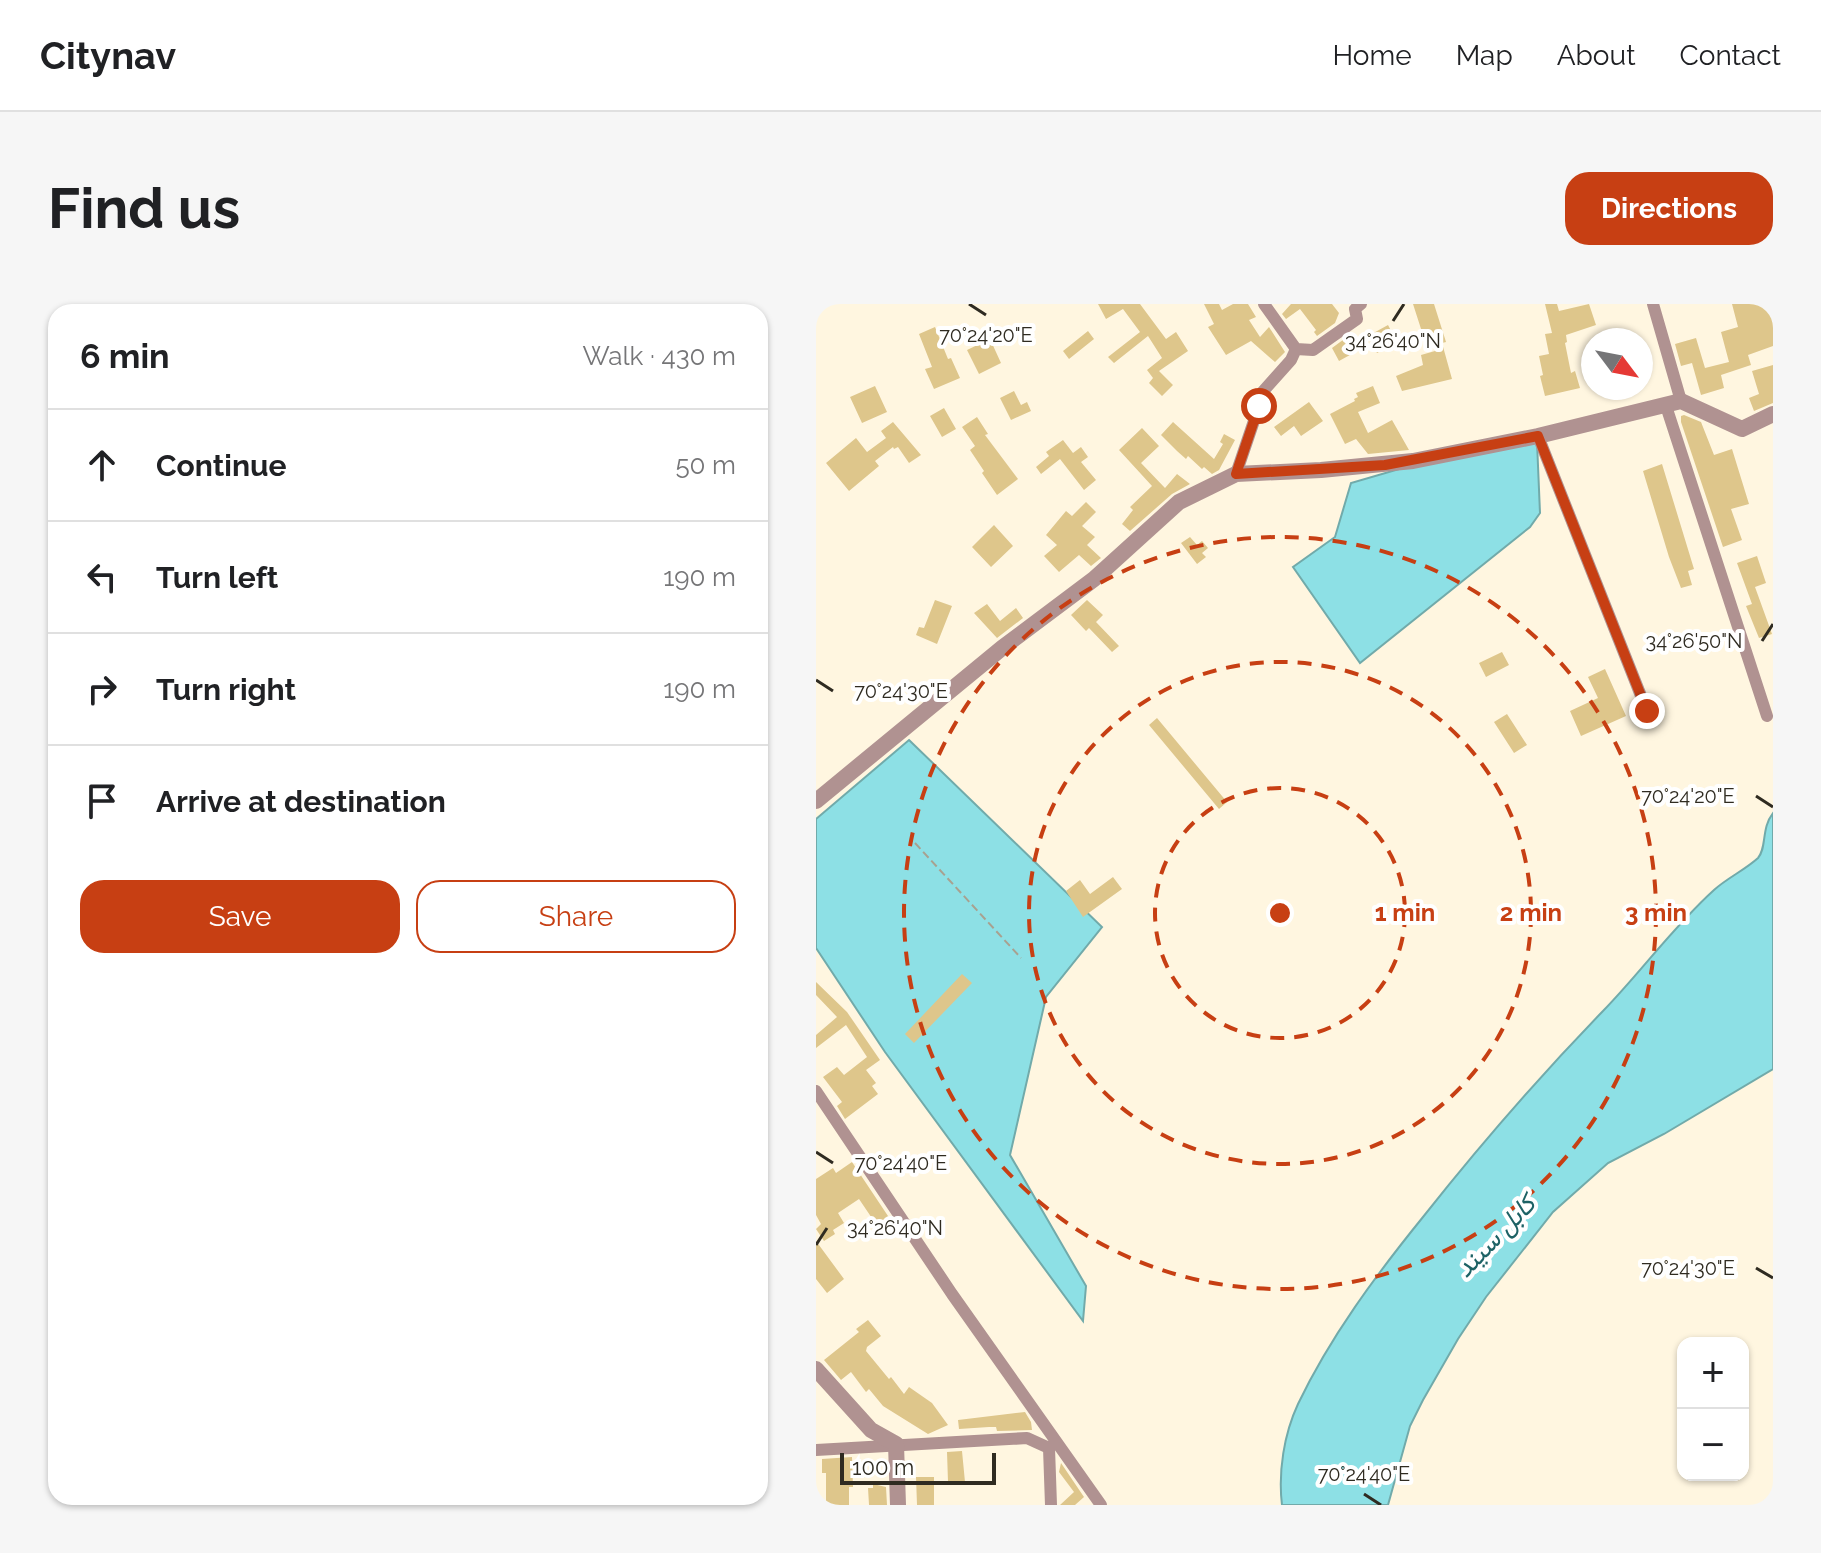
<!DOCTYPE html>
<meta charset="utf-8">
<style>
body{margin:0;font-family:Raleway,Vazirmatn,sans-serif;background:#f6f6f6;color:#202124}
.controls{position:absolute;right:24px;bottom:24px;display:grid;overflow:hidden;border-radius:16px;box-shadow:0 2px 6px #0004}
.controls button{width:72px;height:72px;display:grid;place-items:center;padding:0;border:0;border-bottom:2px solid #e0e0e0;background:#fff;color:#202124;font:40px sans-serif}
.compass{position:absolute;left:765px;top:24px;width:72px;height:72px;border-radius:50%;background:#fff;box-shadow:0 2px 6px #0004;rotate:122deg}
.scale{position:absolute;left:24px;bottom:20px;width:156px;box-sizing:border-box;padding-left:8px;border:4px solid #2f2b21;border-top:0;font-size:22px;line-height:28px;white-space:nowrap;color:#2f2b21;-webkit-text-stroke:6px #fff;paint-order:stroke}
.stop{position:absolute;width:24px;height:24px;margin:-18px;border:6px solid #c73f13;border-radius:50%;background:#fff}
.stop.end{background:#c73f13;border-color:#fff;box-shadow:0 2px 8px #0008}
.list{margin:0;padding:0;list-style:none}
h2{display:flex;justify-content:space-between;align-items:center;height:104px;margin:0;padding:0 32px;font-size:34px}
h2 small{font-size:26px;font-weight:400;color:#757577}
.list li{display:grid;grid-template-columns:52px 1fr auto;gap:24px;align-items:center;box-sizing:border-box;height:112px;padding:0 32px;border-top:2px solid #e0e0e0}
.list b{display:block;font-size:30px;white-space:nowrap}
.list em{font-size:26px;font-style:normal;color:#757577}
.actions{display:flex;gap:16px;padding:24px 32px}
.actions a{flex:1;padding:18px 0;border:2px solid #c73f13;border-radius:24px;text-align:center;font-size:28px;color:#c73f13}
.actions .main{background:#c73f13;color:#fff}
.icon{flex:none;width:44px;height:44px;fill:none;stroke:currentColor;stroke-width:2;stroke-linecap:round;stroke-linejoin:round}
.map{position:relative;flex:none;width:957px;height:1201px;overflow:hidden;border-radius:24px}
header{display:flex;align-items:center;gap:48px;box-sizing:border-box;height:112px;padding:0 40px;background:#fff;border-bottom:2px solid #e0e0e0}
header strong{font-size:38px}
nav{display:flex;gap:44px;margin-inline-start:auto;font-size:28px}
.intro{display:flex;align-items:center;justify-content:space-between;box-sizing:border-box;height:192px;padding:0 48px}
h1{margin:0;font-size:56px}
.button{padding:20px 36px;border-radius:24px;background:#c73f13;color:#fff;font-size:28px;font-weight:700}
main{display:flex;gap:48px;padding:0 48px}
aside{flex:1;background:#fff;border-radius:24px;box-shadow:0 2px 6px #0004}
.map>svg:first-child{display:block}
</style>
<header>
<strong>Citynav</strong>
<nav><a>Home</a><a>Map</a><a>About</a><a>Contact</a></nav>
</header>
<div class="intro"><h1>Find us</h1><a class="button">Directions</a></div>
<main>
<aside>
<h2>6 min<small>Walk · 430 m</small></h2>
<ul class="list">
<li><svg class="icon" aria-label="ahead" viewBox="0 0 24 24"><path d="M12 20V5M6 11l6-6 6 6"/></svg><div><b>Continue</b></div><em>50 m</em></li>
<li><svg class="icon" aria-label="left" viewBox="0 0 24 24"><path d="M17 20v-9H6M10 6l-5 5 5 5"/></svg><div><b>Turn left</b></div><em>190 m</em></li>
<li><svg class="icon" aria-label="right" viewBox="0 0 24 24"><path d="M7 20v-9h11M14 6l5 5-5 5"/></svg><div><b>Turn right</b></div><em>190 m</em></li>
<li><svg class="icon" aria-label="arrive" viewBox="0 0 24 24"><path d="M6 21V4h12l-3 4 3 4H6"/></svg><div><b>Arrive at destination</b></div></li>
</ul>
<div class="actions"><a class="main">Save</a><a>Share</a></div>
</aside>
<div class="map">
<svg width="957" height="1201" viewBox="0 0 957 1201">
<rect width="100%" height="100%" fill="#fff6e0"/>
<path fill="#8de0e5" stroke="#71aaaa" stroke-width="2" d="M721,138l3,71 -10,14 -170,136 -67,-96 42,-30 16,-54 55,-16z
M93,436l193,187 -56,70 -36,158 76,131 -3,35 -198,-269 -69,-104v-129z
M957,509v256l-109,65 -56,29 -55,49 -67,85 -28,42 -35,61 -13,26 -22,79h-106c-4,-33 2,-71 16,-101 32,-67 78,-129 125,-187 57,-72 116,-140 180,-206 38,-39 70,-84 111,-121 13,-12 31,-20 44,-32 9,-10 3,-30 15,-45z"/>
<path fill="#dec68b" d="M282,0h42l26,35 10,-7 12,19 -29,20 14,14 -11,11 -13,-13 4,-5 -6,-8 15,-12 -14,-22 -34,27 -6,-6 32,-25 -17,-23 -17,10z
M388,0h15l3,6 11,-6h15l8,13 -7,3 11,17 9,-10 16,25 -10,10 -24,-21 -25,14 -18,-28 6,-3z
M475,0h41l7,9 -4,10 -18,13 -3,-4 2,-2 -16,-21 -14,10 -4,-5z
M597,0h21l12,38 -4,1 10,36 -50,12 -6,-15 27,-11 -2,-10 14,-4 -7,-21 -6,2z
M729,0h12l2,7 30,-7 7,21 -30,10 1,7 -2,1 6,30 4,-2 5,17 -35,8 -5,-20 3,-1 -4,-19 10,-2 -4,-20 7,-1z
M916,0h41v42l-25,9 3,10 -30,10 3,13 -23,7 -9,-32 -11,3 -6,-22 21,-6 9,30 24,-6 -8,-30 17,-5z
M572,21l9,17 -20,11 -9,-17z
M119,23l13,32 3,-1 9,20 -26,11 -9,-20 7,-2 -13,-33z
M272,27l6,8 -25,20 -6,-8z
M535,30l8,16 -20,11 -7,-13z
M174,35l11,24 -22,11 -12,-24z
M957,61v38l-19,8 -5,-13 10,-4 -7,-23z
M59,82l12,26 -25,11 -12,-26z
M557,82l7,17 -22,9 10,21 24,-13 17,30 -41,4 -12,-15 -11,5 -15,-30 25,-13 -1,-2 4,-2 -2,-4z
M198,87l7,14 6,-3 4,9 -20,9 -11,-22z
M493,98l14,19 -22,15 -7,-10 -13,10 -7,-9z
M128,104l12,21 -14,8 -12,-21z
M868,111l17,7 13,33 18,-6 17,55 -18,5 11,31 -19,7 -42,-125v-6z
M161,113l11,17 -3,1 33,44 -21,16 -15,-22 2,-2 -14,-21 5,-4 -13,-19z
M77,118l28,33 -12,8 -11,-16 -4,2 -1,-2 -18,14 4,5 -30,25 -23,-28 30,-25 11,14 19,-14 -5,-7z
M357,118l41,37 9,-15 -3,-2 4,-8 11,6 -16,30 -7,4 -8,-7 -2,2 -14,-13 -2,3 -9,-8 -16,-16z
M326,124l17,18 -18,17 24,25 12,-14 13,10 -18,10 -42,37 -8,-7 11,-14 -3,-3 22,-21 -33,-36z
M247,136l10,13 8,-6 7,10 -7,5 15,18 -12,10 -24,-31 -19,15 -5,-7 13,-11 -3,-4z
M846,160l32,105 -6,2 4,14 -11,3 -12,-31 -26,-86z
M270,198l10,10 -14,14 13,11 -8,8 14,13 -10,8 -12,-11 -20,17 -15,-16 13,-11 -11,-10 20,-24 6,5z
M178,221l19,21 -22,21 -19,-20z
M374,233l7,8 5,-4 6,7 -6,5 4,4 -9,7 -16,-21z
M941,252l9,27 -11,4 17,47 -13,4 -13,-32 6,-2 -15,-41z
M119,296l17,6 -15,38 -21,-9 3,-8 5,1z
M271,296l16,15 -7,7 23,24 -7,6 -23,-24 -3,3 -15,-16z
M171,300l13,17 16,-13 7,10 -26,20 -23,-25z
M686,348l7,13 -23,12 -7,-14z
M789,365l21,47 -45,20 -11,-25 28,-13 -10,-21z
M691,410l20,31 -13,8 -20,-31z
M341,414l70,84 -8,7 -70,-84z
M297,573l9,12 -39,28 -17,-26 14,-11 10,14z
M146,670l10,9 -58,60 -9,-9z
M0,678l31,30 33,48 -14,10 10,13 -4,3 6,8 -33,25 -8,-13 5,-4 -19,-25 14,-10 7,8 23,-18 -21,-32 -30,23v-13l21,-18 -21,-22z
M36,858l42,63 -12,8 -23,-34 -21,14 6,10 -11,7 2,4 -11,7 -8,-12 5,-5 -5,-9v-36l17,-11 3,5z
M0,937l28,38 -17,14 -11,-14z
M52,1016l13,16 -14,11 -1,4 23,28 2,-2 13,17 5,-7 23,16 16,22 -20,9 -45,-28 -14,-17 -3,3 -15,-20 -10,8 -17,-20 35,-28 -3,-3z
M209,1108l6,10 1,8 -35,1 -1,-4h-7l-30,2 -1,-9z
M146,1147l3,31h-17l-1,-30z
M36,1153l1,30h-4v18h-23v-32h-4v-14z
M245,1159l23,34 -9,8h-15l14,-13 -15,-20z
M100,1173h18v28h-17z
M57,1180l13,3 1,18h-18l-1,-17h5z"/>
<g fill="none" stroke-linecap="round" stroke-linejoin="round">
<path stroke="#a8a190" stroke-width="2" stroke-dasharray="8 4" stroke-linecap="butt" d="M99,539l106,115"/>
<path stroke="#b09291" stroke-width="12" d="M837,0l28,97
M480,45l17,1 44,-31 -2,-10 6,-5
M850,102l101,310
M722,132l109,275
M420,170l23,-68 -1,-9 33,-37 5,-11 -32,-45
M0,787l136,203 149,211
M0,1146l211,-12 22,10 2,57"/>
<path stroke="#b09291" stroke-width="16" d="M0,497l186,-153 92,-69 85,-77 57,-28 85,-4 92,-9 125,-25 143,-35 61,28 31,-15
M0,1065l55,61 25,14 2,61"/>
</g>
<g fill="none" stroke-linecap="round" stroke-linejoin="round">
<path stroke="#c73f13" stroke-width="10" d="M443,102l-23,68 149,-9 153,-29 109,275"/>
</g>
<path fill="none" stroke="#2f2b21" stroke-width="3" d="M153,0l17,11M577,17l11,-17M946,337l11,-17M0,376l17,11M940,492l17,11M0,848l17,11M0,941l11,-17M940,964l17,10M548,1190l17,11"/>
<g fill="none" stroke="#c73f13" stroke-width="4" stroke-dasharray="14 10">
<circle cx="464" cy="609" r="125"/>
<circle cx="464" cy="609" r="251"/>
<circle cx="464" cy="609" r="376"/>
</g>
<g text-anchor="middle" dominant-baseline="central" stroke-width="8" stroke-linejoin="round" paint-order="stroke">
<g font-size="26" font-style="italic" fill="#1d6265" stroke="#fff">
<text transform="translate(679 932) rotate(-46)">کابل سيند</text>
</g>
</g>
<g font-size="20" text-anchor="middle" fill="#2f2b21" stroke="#fff" stroke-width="8" stroke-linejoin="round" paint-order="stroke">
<text x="170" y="38">70°24'20"E</text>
<text x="577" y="44">34°26'40"N</text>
<text x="878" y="344">34°26'50"N</text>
<text x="85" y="394">70°24'30"E</text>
<text x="872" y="499">70°24'20"E</text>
<text x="85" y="866">70°24'40"E</text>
<text x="79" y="931">34°26'40"N</text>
<text x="872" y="971">70°24'30"E</text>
<text x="548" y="1177">70°24'40"E</text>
</g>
<circle cx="464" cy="609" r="12" fill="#c73f13" stroke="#fff" stroke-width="4"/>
<g font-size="24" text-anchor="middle" font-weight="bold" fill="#c73f13" stroke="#fff" stroke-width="8" stroke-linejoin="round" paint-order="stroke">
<text x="589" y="617">1 min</text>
<text x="715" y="617">2 min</text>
<text x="840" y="617">3 min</text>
</g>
</svg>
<div class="controls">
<button>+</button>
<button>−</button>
</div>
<svg class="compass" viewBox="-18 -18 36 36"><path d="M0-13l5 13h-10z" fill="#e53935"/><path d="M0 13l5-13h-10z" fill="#757577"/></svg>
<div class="scale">100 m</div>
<div class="stop" style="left:443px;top:102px"></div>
<div class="stop end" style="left:831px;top:407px"></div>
</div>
</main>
